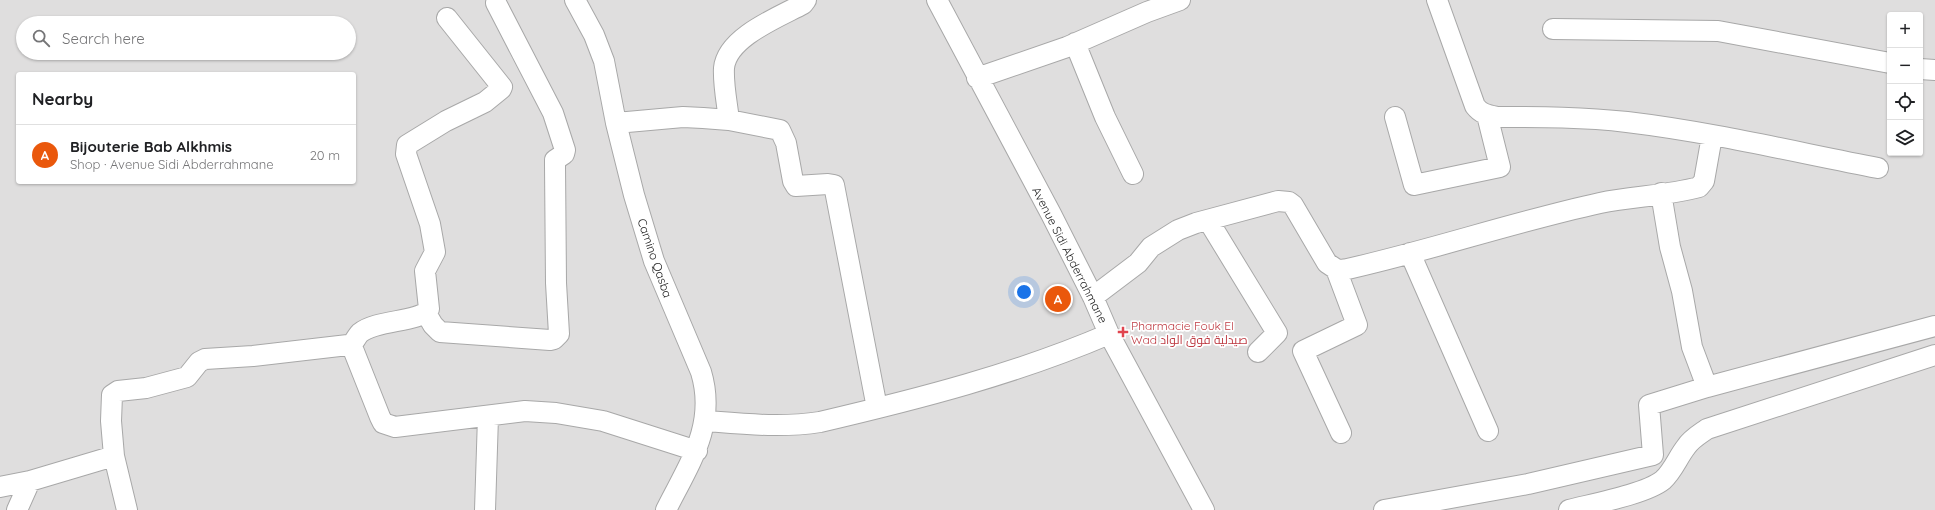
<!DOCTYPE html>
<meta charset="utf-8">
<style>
body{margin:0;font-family:Quicksand,Cairo,sans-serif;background:#f2f2f2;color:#202124}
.controls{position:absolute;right:12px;top:12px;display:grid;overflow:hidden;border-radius:4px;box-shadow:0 1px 3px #0004}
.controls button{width:36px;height:36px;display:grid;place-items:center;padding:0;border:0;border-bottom:1px solid #e0e0e0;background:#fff;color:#202124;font:20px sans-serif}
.you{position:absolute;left:1024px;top:292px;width:14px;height:14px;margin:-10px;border:3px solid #fff;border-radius:50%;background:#1a73e8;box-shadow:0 0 0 6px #1a73e833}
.badge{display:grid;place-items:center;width:26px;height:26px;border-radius:50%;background:#ea580c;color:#fff;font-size:13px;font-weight:700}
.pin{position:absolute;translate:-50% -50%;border:2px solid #fff;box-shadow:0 1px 4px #0006}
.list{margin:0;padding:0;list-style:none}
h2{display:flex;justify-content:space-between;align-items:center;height:52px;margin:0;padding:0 16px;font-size:17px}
h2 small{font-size:13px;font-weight:400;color:#757577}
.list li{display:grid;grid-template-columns:26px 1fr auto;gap:12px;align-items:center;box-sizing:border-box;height:60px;padding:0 16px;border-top:1px solid #e0e0e0}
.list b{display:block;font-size:15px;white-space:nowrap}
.list p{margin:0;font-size:13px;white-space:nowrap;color:#757577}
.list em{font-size:13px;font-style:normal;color:#757577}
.icon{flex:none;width:22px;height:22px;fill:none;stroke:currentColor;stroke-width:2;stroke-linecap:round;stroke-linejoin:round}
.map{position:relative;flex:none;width:1935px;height:510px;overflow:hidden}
.search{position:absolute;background:#fff;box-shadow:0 1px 3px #0004;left:16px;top:16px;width:340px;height:44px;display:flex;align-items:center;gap:10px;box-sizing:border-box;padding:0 14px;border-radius:22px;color:#757577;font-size:15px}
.panel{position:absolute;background:#fff;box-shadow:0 1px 3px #0004;left:16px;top:72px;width:340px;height:112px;border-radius:4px}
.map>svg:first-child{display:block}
</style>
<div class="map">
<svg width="1935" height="510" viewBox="0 0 1935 510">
<rect width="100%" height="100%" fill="#f1efe7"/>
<path fill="#dfdede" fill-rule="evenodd" d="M0,0h1935v510h-1935zM1890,15h30v138h-30zM23,23h326v30h-326zM18,74h336v108h-336z"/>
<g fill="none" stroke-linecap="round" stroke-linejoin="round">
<defs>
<path id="minor" d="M575,0l19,35 10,26 12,62 18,72 20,66 47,111c16,53 -12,92 -35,138
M937,0l114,214 42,83 16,37 95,176
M1437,0l38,106c6,8 13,9 22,11 44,0 87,0 130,5 84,10 168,30 251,46
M1553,29l165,2 172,32
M1075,43l30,74 28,57
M1920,69l15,1
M977,78l90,-31 80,-35 33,-12
M1395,117l19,68 86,-18 -13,-52
M729,120c-2,-17 -6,-36 -5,-52 3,-31 55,-51 79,-64l3,-4
M616,123l67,-6 20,1 26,2 51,10 6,13 7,38 3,5 32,-2 6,1 43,223
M1661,193l9,54 12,44 10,56 15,40
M1208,220l69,113 -19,19
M1410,253l78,178
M1336,269l21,56 -54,26 38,82
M1093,297l45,-34 13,-16 27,-17 18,-7 82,-22 11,1 4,3 34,58 9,6 7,1c86,-19 170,-48 257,-67 32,-7 67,-7 99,-16l5,-6 8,-45
M426,313l7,12 7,7 110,8 4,-1 5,-5 -3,-51 -1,-118v-5l9,-6 1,-4 -12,-37 -57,-110
M351,346c3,-4 6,-10 9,-13 17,-14 59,-10 69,-24l-4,-38 10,-19 -5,-28 -24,-70 1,-9 39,-24 39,-19 16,-13 1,-2 -55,-69
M706,421c38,3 76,7 114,1 98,-23 196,-48 289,-88
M0,487l30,-6 84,-25
M17,510l13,-29
M127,510l-13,-54 -3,-35 1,-26 6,-4 28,-3 41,-11 12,-15 6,-3 48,-3 95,-11 5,4 27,68 3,6 12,4 130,-16 31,2 47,8 94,30
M485,510l3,-93
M1384,510l144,-26 125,-29 -4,-50 58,-18 228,-61
M1569,510c23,-6 77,-16 94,-30 10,-9 15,-23 23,-33 5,-8 14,-13 21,-18l228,-74"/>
</defs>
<use href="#minor" stroke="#a8a8a8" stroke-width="22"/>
<use href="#minor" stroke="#fff" stroke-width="20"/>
</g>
<path fill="#e0444e" stroke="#fff" stroke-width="1.5" d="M1121 326h4v4h4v4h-4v4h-4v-4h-4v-4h4z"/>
<g text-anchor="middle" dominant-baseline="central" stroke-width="3.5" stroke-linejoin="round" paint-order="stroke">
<g font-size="12" fill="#212121" stroke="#fff">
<text transform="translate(1070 255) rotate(63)">Avenue Sidi Abderrahmane</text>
<text transform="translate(655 258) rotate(71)">Camino Qasba</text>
</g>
<g font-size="12" fill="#be3a42" stroke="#fff" text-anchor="start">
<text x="1131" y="325">Pharmacie Fouk El<tspan x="1131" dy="14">Wad صيدلية فوق الواد</tspan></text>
</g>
</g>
</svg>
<div class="controls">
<button>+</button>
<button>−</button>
<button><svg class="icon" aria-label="locate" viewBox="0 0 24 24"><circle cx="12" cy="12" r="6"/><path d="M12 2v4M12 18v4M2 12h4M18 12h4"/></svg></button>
<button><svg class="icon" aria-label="layers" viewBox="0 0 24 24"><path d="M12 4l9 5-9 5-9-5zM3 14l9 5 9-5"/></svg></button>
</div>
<div class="you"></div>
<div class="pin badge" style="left:1058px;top:299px">A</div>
<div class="search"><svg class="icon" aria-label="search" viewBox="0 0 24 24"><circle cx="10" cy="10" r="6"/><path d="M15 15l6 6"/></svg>Search here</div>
<section class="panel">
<h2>Nearby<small></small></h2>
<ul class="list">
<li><span class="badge">A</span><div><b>Bijouterie Bab Alkhmis</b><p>Shop · Avenue Sidi Abderrahmane</p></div><em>20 m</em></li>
</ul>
</section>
</div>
